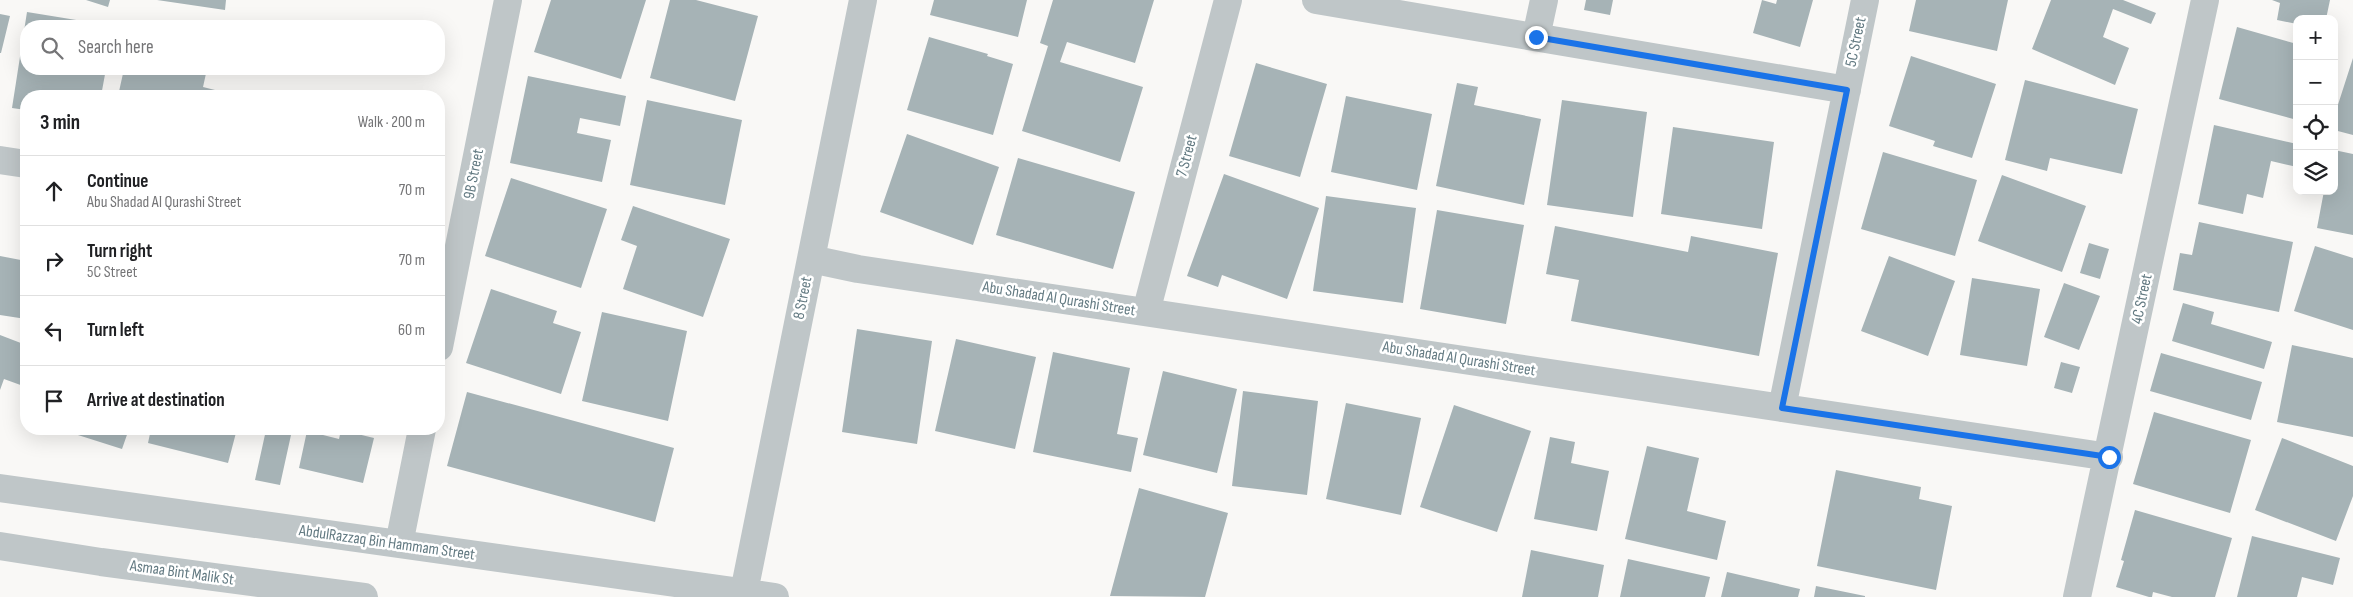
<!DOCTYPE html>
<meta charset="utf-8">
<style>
body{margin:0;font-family:"Sofia Sans Condensed",sans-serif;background:#f2f2f2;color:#202124}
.controls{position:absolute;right:15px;top:15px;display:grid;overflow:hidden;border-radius:10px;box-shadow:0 5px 20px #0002}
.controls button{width:45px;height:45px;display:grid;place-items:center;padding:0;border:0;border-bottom:1px solid #e0e0e0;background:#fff;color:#202124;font:25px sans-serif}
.stop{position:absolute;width:15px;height:15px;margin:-11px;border:4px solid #1a73e8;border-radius:50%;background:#fff}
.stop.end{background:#1a73e8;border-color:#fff;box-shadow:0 1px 5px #0008}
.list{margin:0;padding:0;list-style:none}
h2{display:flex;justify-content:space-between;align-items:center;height:65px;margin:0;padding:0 20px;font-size:21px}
h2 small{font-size:16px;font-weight:400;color:#757577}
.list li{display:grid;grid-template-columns:32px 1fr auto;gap:15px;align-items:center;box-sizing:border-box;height:70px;padding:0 20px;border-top:1px solid #e0e0e0}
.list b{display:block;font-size:19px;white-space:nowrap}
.list p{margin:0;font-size:16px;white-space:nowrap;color:#757577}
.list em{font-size:16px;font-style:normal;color:#757577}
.icon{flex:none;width:28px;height:28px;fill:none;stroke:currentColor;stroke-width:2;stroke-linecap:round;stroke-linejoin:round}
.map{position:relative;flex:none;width:2353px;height:597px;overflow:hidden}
.search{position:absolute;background:#fff;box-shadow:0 5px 20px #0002;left:20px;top:20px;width:425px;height:55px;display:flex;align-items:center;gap:12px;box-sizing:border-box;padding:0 18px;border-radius:20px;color:#757577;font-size:19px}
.panel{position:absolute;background:#fff;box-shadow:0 5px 20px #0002;left:20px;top:90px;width:425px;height:345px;border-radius:20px}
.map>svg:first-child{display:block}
</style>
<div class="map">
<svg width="2353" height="597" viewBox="0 0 2353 597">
<rect width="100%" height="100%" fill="#f9f8f6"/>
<path fill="#a6b3b6" d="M86,0h24l-2,7z
M157,0h69l-1,10z
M551,0h95l-25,79 -87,-27z
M670,0h26l62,16 -23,85 -85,-23z
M934,0h93l-9,37 -88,-22z
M1053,0h101l-19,63 -68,-21 -7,20 83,25 -23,75 -98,-31 26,-85 -8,-3z
M1586,0h27l-3,15 -26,-5z
M1762,0l14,4 1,-4h36l-13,47 -47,-14z
M1916,0h92l-11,51 -88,-20z
M2051,0h72l33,13 -5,11 -38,-15 -10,28 26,11 -14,37 -83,-36z
M2272,0h58l-4,19h-29v5l-20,-4 3,-17z
M27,12l80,13 -81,1v43h80l-5,27h-75v14l-14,-2z
M0,14l10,2 -9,37h-1z
M2237,27l60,17v76l-78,-21z
M929,37l59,17 -1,2 26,8 -20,71 -86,-25z
M1911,56l85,28 -24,74 -39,-12 2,-5 -46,-15z
M2353,58v77l-19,-5v-13z
M1256,63l71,21 -27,93 -71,-21z
M124,69h83l-4,18 16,4 -1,5h-100z
M528,76l98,20 -6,30 -40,-8 -3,15 34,7 -9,42 -92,-19z
M2025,80l113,29 -16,65 -72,-16 -3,13 -42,-11z
M1457,83l21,4 -4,18 67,14 -17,86 -88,-19z
M1346,96l86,18 -15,76 -86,-18z
M647,100l95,20 -17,85 -95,-20z
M1562,100l85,12 -14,105 -86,-12z
M2214,125l83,19v23l-26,-6 -8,37 -16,-4 -4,20 -45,-10z
M1673,127l101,15 -12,87 -101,-15z
M907,134l92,33 -26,78 -93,-33z
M2334,150l19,4v81l-36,-7 7,-37h10z
M1883,152l94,28 -22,76 -94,-27z
M1018,158l117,34 -22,77 -117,-34z
M1224,174l95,34 -32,91 -65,-24 -4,12 -31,-11z
M2002,175l84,31 -24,66 -84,-31z
M511,178l96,31 -26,79 -96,-32z
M1326,196l90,12 -13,95 -90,-12z
M633,206l97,33 -27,78 -80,-28 14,-43 -16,-6z
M1437,210l87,15 -18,99 -86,-15z
M2199,222l94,20 -14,70 -106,-22 7,-37 12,2z
M1555,226l133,26 3,-16 87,17 -19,103 -188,-35 8,-41 -33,-6z
M2089,243l20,6 -9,30 -20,-6z
M2315,246l38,12v72l-59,-19z
M0,256l26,5v58l-26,-4z
M1889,256l66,25 -27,75 -67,-25z
M1972,278l68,11 -13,77 -67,-11z
M2064,283l36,13 -21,54 -35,-13z
M491,289l66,22 -4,12 28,9 -20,62 -95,-31z
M2183,303l31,9 -3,12 61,18 -8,27 -92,-28z
M602,312l85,19 -19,90 -86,-20z
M857,329l75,12 -15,103 -75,-12z
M0,335l26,10v42l-22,-8 -4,11z
M956,339l80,18 -21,92 -80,-18z
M2292,345l61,13v79l-76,-15z
M1053,352l77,16 -13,66 21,4 -7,34 -98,-20z
M2161,353l101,29 -11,38 -101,-29z
M2061,362l19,5 -8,26 -18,-5z
M1163,371l74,18 -20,84 -74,-18z
M1243,391l75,10 -11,94 -75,-9z
M467,392l207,56 -19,74 -208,-56z
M1346,403l75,15 -20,97 -75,-16z
M1454,405l77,26 -34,101 -77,-25z
M2154,412l97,28 -21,73 -97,-29z
M59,429h70l-7,20z
M151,429h86l-9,34 -80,-20z
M282,429h19l-2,5z
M266,430l25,5 -11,50 -25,-5z
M341,430l33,8 -11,45 -64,-15 8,-37 32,8z
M1550,437l25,5 -4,21 38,8 -12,60 -63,-12z
M2282,438l71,28v30l-17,45 -81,-31z
M1647,446l52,12 -12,53 39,10 -9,39 -92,-21z
M1836,470l85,17 -2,12 33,7 -16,84 -119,-24z
M1139,488l89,25 -23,84 -95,-1z
M2135,510l97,28 -17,59h-43l-19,-5 -1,5h-3l-33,-10 8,-26 -3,-1z
M2252,536l88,22 -7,27 -31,-8 -5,20h-60z
M1531,550l73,15 -6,32h-76z
M1628,559l82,18 -5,20h-85z
M1727,572l73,17 -2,8h-77z
M1816,586l49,10v1h-51z"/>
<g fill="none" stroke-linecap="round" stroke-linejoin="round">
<path stroke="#bfc6c8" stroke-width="28" d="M1316,0l531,90
M1536,37l8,-37
M0,160l26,4
M811,259l47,10 1251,188
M1146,312l82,-312
M439,347l69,-347
M1782,408l83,-408
M0,488l775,109
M399,544l23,-115
M0,546l101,16 263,35
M743,597l120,-597
M2077,597l128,-597"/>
</g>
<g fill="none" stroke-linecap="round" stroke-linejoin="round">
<path stroke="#1a73e8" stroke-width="6" d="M1536,37l311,53 -65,318 327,49"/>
</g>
<g text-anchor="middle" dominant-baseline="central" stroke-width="5" stroke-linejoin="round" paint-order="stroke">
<g font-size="16" fill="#637a82" stroke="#fff">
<text transform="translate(1856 42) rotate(-78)">5C Street</text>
<text transform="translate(1187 156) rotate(-75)">7 Street</text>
<text transform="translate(474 174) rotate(-79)">9B Street</text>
<text transform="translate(803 298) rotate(-79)">8 Street</text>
<text transform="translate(1059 299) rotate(9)">Abu Shadad Al Qurashi Street</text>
<text transform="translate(2142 299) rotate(-78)">4C Street</text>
<text transform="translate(1459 359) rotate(9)">Abu Shadad Al Qurashi Street</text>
<text transform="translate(387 543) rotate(8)">AbdulRazzaq Bin Hammam Street</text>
<text transform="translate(182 573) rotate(8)">Asmaa Bint Malik St</text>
</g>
</g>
</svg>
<div class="controls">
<button>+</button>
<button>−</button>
<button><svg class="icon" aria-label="locate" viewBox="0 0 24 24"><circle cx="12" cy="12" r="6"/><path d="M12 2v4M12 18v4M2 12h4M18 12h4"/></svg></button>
<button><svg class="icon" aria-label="layers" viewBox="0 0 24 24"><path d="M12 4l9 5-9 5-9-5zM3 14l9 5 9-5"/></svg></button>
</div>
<div class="stop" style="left:2109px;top:457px"></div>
<div class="stop end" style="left:1536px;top:37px"></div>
<div class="search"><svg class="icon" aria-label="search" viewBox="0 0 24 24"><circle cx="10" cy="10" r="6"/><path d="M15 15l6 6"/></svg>Search here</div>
<section class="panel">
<h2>3 min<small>Walk · 200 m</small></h2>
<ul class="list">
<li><svg class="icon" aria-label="ahead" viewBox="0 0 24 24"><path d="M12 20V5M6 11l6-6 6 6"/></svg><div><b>Continue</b><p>Abu Shadad Al Qurashi Street</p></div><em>70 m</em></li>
<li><svg class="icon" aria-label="right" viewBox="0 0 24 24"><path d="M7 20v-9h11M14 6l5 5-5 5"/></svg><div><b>Turn right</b><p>5C Street</p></div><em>70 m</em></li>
<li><svg class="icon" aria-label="left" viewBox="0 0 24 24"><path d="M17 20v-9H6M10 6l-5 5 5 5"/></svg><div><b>Turn left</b></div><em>60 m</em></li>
<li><svg class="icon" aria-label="arrive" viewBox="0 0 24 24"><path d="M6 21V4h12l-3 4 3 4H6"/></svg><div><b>Arrive at destination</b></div></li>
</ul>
</section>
</div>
